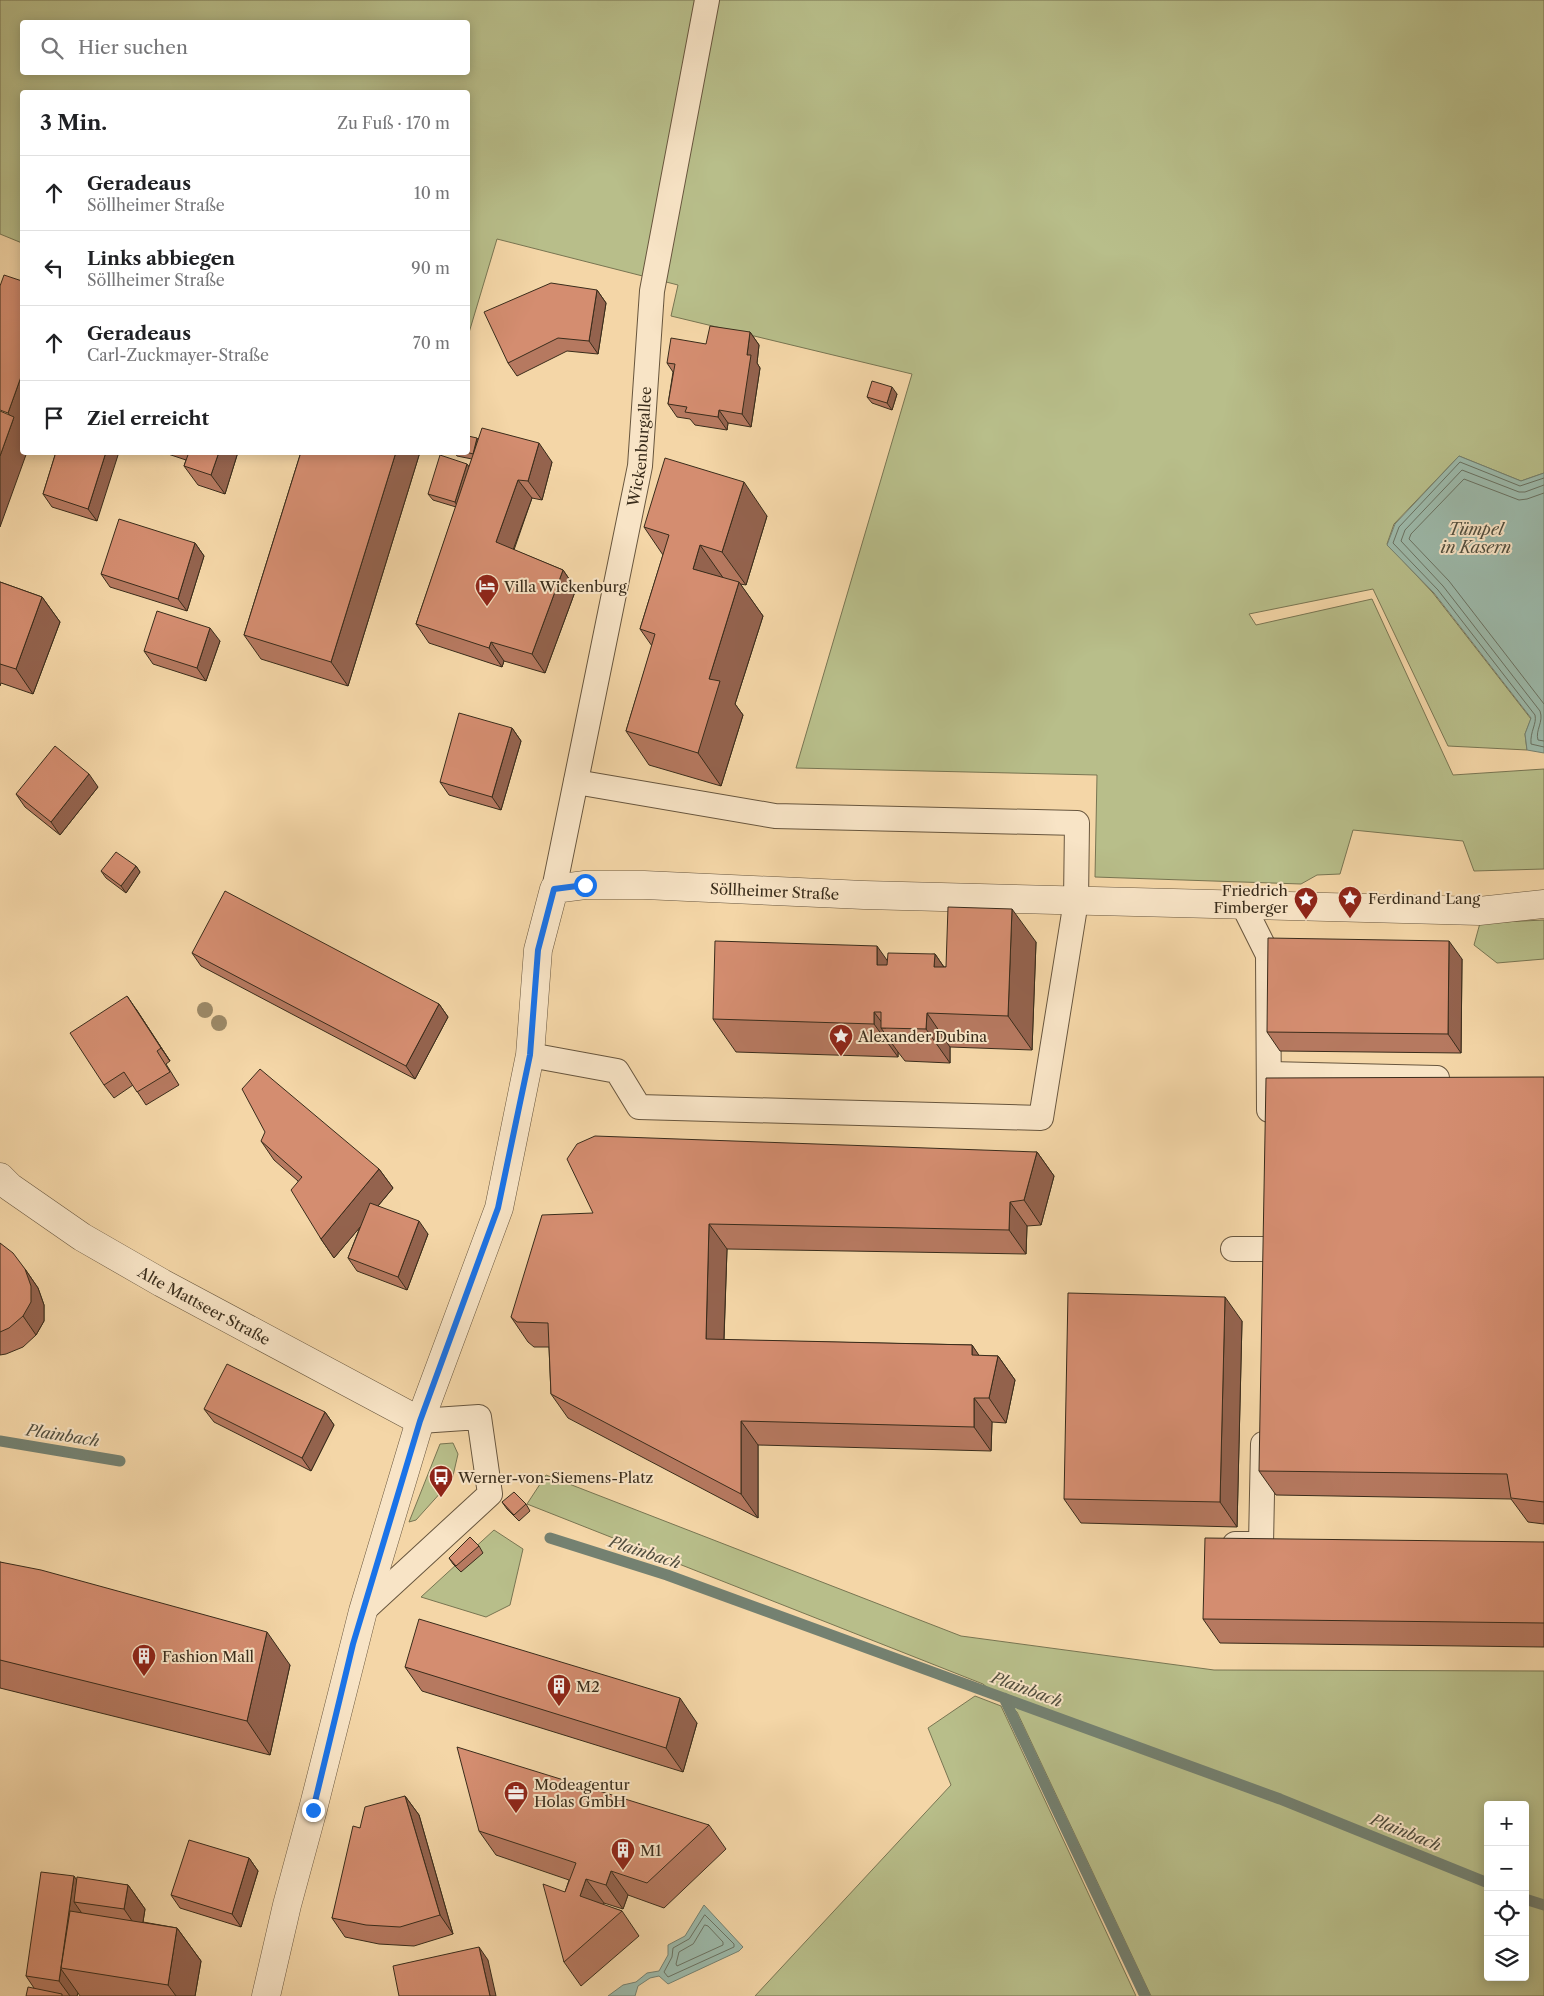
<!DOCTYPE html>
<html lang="de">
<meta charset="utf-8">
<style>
body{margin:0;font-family:"Libre Caslon Text",serif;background:#f6f6f6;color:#202124}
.controls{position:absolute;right:15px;bottom:15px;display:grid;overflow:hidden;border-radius:5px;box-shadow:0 2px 12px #0003}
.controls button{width:45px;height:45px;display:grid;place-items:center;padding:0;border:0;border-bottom:1px solid #e0e0e0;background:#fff;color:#202124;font:25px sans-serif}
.stop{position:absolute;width:15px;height:15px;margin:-11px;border:4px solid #1a73e8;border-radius:50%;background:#fff}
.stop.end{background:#1a73e8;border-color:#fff;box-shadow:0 1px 5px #0008}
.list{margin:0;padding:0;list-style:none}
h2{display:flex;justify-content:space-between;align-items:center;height:65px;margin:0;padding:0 20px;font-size:21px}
h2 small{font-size:16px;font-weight:400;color:#757577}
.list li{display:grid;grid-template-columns:32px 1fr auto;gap:15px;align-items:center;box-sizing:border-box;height:75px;padding:0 20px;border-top:1px solid #e0e0e0}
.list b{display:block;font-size:19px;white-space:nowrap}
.list p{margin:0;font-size:16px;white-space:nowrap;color:#757577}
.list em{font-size:16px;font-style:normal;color:#757577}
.icon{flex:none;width:28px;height:28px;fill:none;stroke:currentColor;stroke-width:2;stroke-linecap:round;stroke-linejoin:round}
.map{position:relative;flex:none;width:1544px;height:1996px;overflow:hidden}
.search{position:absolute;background:#fff;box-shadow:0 2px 12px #0003;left:20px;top:20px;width:450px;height:55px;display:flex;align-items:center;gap:12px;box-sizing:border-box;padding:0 18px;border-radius:5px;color:#757577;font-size:19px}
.panel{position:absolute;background:#fff;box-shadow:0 2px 12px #0003;left:20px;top:90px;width:450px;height:365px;border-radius:5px}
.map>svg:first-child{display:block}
</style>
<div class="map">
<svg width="1544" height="1996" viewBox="0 0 1544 1996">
<rect width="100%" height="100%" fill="#f4d6a7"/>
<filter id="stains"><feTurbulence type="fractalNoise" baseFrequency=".004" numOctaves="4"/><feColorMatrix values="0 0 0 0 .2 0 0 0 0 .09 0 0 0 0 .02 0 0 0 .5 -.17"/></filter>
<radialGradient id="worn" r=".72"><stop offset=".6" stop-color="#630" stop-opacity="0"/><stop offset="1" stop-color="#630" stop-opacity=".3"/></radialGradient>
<path fill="#b8be8a" stroke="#787552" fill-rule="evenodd" d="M0,0h1544v473l-23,8 -62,-25 -65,68 -7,20 46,49 98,126 -6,15 2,16 -79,-4 -75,-157 -124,25 7,11 116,-26 81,176 91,-6v100l-70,2 -11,-30 -110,-11 -13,44 -23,1 -16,9 -206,-7 2,-102 -301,-7 116,-394 -241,-58 7,-31 -181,-46 -29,97v-244h-446v151l-22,-9zM22,22h446v50h-446z
M1544,920v39l-47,4 -23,-18 6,-22z
M453,1443l5,11 -6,26 -36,40 -7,2 31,-78z
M546,1475l415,161 253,34 330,1v325h-393l-134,-284 -34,-28 -456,-180zM1488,1805h37v172h-37z
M494,1530l29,19 -13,56 -24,12 -65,-20z
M975,1696l26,10 135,290h-381l196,-211 -23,-57z"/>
<path fill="#9cb9aa" stroke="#748171" d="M1459,456l62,25 23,-8v280l-17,-3 -2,-16 6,-16 -97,-125 -47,-48 8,-21z
M704,1905l39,42 -4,4 -71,33 -9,-8 -9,2 -12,8 -3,10h-27l15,-11 13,-3 11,-9 12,-2 9,-16v-10l17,-9z"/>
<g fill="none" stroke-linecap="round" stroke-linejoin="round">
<path stroke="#6a7262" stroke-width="1" d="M1544,478l-24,8 -60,-24 -61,65 -6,16 45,47 97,125c2,9 -5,16 -4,29l13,3
M1544,485l-19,7h-6l-57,-22 -57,60 -4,11 42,45 97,125c4,11 -5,19 -2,29l6,1
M1544,493l-17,6 -8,1 -55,-21 -53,55 -2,5 40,42 95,123
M705,1915l29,29v3l-66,30 -4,-5 8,-15 1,-9 16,-9z
M705,1925l3,1 15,16v3l-46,21 -1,-2 3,-12 14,-8z"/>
<path stroke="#748171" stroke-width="11" d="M0,1441l120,20
M550,1538l117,37 613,224 208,84
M1004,1698l141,298
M1525,1899l19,6"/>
<defs>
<g id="lane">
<path id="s1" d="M554,889l86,-423 12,-175 55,-291"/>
<path d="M1243,905l25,50 1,155"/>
<path d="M530,1055l87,16 22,36 402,11 35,-217 1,-78 -302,-7 -199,-34"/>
<path d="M1270,1074l167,4"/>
<path d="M1233,1249h33"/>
<path d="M1235,1544h26l2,-100"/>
<path d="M363,1611l127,-117 -11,-77 -59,4"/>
</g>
<g id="street">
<path id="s2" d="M0,1177l10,10 72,50 80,46 258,138"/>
<path id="s3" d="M266,1996l21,-91 26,-96 50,-198 57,-190 79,-213 31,-153 8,-105 16,-61 31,-4h59l220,10 615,16 65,-7"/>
</g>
</defs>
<use href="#lane" stroke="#68563e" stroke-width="26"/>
<use href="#street" stroke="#68563e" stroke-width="29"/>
<use href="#lane" stroke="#f8e4c6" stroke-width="24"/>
<use href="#street" stroke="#f8e4c6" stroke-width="28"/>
</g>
<g fill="#9b8866">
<circle cx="205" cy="1010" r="8"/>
<circle cx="219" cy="1023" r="8"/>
</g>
<path fill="#b67960" stroke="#392c1b" d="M597,290l9,13 -8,51 -31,-3 -50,25 -9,-13z
M750,332l9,13 -2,18 3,5 -9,59 -23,-4 -1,7 -32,-5 -5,-6 -13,-2 -9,-13 5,-32 -6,-9z
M897,394l-5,16 -20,-7 -5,-6z
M478,440l74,22 -10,38 -10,-2 -18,52 49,20 13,19 -31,84 -41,-12 -2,6 -73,-24 -13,-19 40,-117 -23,-7 -5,-6 39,-30 2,3 3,-8 -15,-3 -3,-4h14z
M56,452l41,69 -45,-14 -9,-13z
M162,452h76l-13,42 -27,-9 -14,-19 2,-6z
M301,452h119l-72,234 -87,-27 -17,-24z
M767,516l-21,69 -6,-1 23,32 -28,88 8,11 -22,71 -72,-21 -23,-34 26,-85 -12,-17 23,-74 -19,-28z
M195,543l9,13 -17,55 -77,-24 -9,-13z
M0,582l42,15 18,25 -27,72 -32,-11 -1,3z
M220,641l-14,40 -53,-17 -9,-13z
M512,728l9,13 -20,69 -52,-15 -9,-13z
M98,787l-38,48 -35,-28 -9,-13z
M136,866l4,6 -14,21 -20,-15 -5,-7z
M1036,942l-4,108 -82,-3v16l-45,-2 -7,-9v5l-162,-5 -23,-33 174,-59 48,-6 9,13h2z
M192,953l247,51 9,13 -33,62 -214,-113z
M1462,959l-1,94 -181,-2 -13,-19z
M136,1009l34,52 -4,3 13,21 -33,20 -13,-20 -19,13 -10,-13z
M1544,1077v447l-16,-2 -17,-23 -235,-4 -17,-24z
M261,1141l118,28 14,19 -15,18 50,28 -21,56 -50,-19 -9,-13 12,-31 -26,31 -13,-19 -23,-58 -24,-21z
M1037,1152l17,24 -13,49 -14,1 -1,28 -299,-5 -3,91 248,5 7,11h19l17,24 -9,43 -14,-1 -1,29 -233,-6v73l-190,-100 -17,-24 -2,-47h-15l-6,-5 -17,-25 82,-104z
M0,1243l25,26 13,19 6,17v16l-8,14 -13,12 -17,7 -6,1z
M1242,1321l-5,206 -156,-4 -17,-24z
M204,1409l121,3 9,13 -23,46 -97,-49z
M502,1502l24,2 4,7 -11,10 -12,-12z
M1544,1542v105l-324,-4 -17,-24z
M479,1546l4,7 -22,19 -8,-8 -4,-6z
M0,1562l290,103 -20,90 -270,-67z
M405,1667l292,56 -14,49 -261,-81z
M405,1796l14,19 34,119 -39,12 -35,-2 -34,-7 -13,-19 28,-90z
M709,1825l17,24 -62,59 -36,-13 -5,14 -19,-6 -1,2 19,6 17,25 -58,50 -17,-24 1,-70 4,-12 -73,-25 -17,-24z
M249,1858l9,13 -17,56 -61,-19 -9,-13z
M77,1880l51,5 17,24 -2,13 34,6 24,33 -6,35h-115l-2,-3 -1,3h-51l8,-8 -8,-12z"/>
<path fill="#94634e" stroke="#392c1b" d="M597,290l9,13 -8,51 -9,-13z
M750,332l9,13 -2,18 3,5 -9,59 -9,-13 5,-59z
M22,374v78h5l-27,75v-71l13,-36 -5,-7z
M892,387l5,7 -5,16 -5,-7z
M719,410l9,13 -1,7 -9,-13z
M477,438l4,6 -8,10z
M539,443l13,19 -10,38 -14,-19z
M106,452h13l-22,69 -9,-12z
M219,452h19l-13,42 -14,-19z
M396,452h24l-72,234 -17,-24z
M467,464l5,7 -13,38 -4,-7z
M518,480l14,18 -23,63 -13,-19z
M744,482l23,34 -21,69 -24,-33z
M195,543l9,13 -17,55 -9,-12z
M700,545l24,34 -31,-10z
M563,570l13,19 -31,84 -13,-19z
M739,582l24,34 -28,88 8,11 -22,71 -23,-33 11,-74z
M42,597l18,25 -27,72 -17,-25z
M210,628l10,13 -14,40 -9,-13z
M491,642l13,19 -2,6 -13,-19z
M512,728l9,13 -20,69 -9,-13z
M89,774l9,13 -38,48 -9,-13z
M136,866l4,6 -14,21 -5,-7z
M1012,909l24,33 -4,108 -24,-34z
M1449,941l13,18 -1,94 -13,-19z
M877,946l24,34 -24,-15z
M935,954l23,34 -24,-21z
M127,996l9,13 34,52 -9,-13z
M439,1004l9,13 -33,62 -9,-13z
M874,1012l12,16h-5l17,24v5l-24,-33z
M927,1013l23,34v16l-24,-34z
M1037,1152l17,24 -13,49 -17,-25z
M379,1169l14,19 -59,70 -13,-19z
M1010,1202l17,24 -1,28 -17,-24z
M419,1221l9,13 -21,56 -9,-13z
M709,1224l18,25 -4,115 -17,-25z
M25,1269l13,19 6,17v16l-8,14 -13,-19z
M1225,1297l17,24 -5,206 -17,-25z
M972,1345l17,25 -17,-15z
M998,1356l17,24 -9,43 -17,-25z
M974,1398l18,24 -1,29 -17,-24z
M325,1412l9,13 -23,46 -9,-13z
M741,1421l17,24v73l-17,-24z
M267,1632l23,33 -20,90 -23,-34z
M680,1698l17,25 -14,49 -17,-24z
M405,1796l14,19 34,119 -13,-19z
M249,1858l9,13 -17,56 -9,-13z
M611,1871l17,24 -5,14 -17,-24z
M74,1876l17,25 -17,1 14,20 -27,46z
M586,1879l18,24 -7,18 -17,-25z
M128,1885l17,24 -4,25 -17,-25z
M177,1928l24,33 -6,35h-19l-8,-11z
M479,1947l9,13 8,36h-6z
M61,1969l17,24 -1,3h-7l-11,-15z"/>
<path fill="#d48d70" stroke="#392c1b" d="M4,275l18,6v93l-14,39 -8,-3v-124z
M551,283l46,7 -8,51 -31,-3 -50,25 -24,-51z
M710,326l40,6 -3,23h4l-9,59 -23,-4 -1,7 -33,-5 2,-5 -19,-3 7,-40 -8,-1 4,-25 35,6z
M872,381l20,6 -5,16 -20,-6z
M0,411l14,6 -14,39z
M482,428l57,15 -11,38 -10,-1 -22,62 67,28 -31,84 -41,-12 -2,6 -73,-24z
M468,436l9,2 -4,16 -7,-2h2z
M56,452h50l-18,57 -45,-15z
M189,452h30l-8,23 -27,-9z
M301,452h95l-65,210 -87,-27z
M440,455l27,9 -12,38 -27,-8z
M665,458l79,24 -22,70 -22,-7 -7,24 46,13 -30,97 11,2 -22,72 -72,-22 29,-97 -15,-5 29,-94 -25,-8z
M119,519l76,24 -17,56 -77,-25z
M0,582l42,15 -26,72 -16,-5z
M157,611l53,17 -13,40 -53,-17z
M459,713l53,15 -20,69 -52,-15z
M55,746l34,28 -38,48 -35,-28z
M116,852l20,14 -15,20 -20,-15z
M225,891l214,113 -33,62 -214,-113z
M948,907l64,2 -4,107 -81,-3 -1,16 -45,-1v-16h-7v12l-161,-5 2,-78 162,5v19h10l1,-12 47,1 -1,13h12z
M1268,938l181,3 -1,93 -181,-2z
M127,996l34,52 -4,3 13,21 -33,20 -13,-20 -20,13 -34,-52z
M260,1069l119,100 -58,70 -30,-49 11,-13 -41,-36 4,-9 -23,-43z
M1544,1077v425l-33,-4 -4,-24 -248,-3 7,-393z
M595,1136l442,16 -13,48 -14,2 -1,28 -300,-6 -3,115 266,6v10l26,1 -9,42h-15v29l-233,-6v73l-190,-100 -3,-71 -31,-1 -6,-5 31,-102 51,-2 -26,-54 10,-15z
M370,1203l49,18 -21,56 -50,-19z
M0,1243l13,10 12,16 6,17v16l-8,14 -14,12 -9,4z
M1068,1293l157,4 -5,205 -156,-3z
M227,1364l98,48 -23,46 -98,-49z
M514,1492l12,12 -12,11 -12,-13z
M470,1537l9,9 -23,20 -7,-8z
M1205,1538l339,4v81l-341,-4z
M0,1562l41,8 226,62 -20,89 -247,-61z
M419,1619l261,79 -14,50 -261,-81z
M457,1747l252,78 -62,58 -36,-12 -5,14 -20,-6 -6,17 42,15 -58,51 -21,-78 22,8 11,-29 -97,-32z
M405,1796l35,119 -40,12 -34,-2 -34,-7 21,-92 7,2 5,-21z
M189,1840l60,18 -17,56 -61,-19z
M41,1872l33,4 -15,105 -33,-5z
M77,1877l51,8 -4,24 -50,-7z
M70,1911l107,17 -9,57 -107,-17z
M479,1947l11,49h-91l-6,-30z
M28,1987l34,7v2h-36z"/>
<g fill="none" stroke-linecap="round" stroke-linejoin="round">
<path stroke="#1a73e8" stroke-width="6" d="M313,1810l40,-166 67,-223 78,-213 32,-153 8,-105 16,-61 31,-4"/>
</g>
<defs>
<symbol id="hotel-pin" viewBox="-11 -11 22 30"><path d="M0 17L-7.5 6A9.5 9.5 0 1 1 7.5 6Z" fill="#8f2418" stroke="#f8e4c6"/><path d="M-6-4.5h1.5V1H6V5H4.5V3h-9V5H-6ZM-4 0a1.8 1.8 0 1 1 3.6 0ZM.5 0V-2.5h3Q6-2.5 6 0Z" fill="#fff"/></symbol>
<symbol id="sight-pin" viewBox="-11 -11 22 30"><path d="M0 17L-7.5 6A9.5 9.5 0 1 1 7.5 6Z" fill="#8f2418" stroke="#f8e4c6"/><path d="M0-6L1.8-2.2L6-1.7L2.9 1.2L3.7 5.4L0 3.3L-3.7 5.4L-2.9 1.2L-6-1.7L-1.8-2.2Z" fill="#fff"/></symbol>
<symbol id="bus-pin" viewBox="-11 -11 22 30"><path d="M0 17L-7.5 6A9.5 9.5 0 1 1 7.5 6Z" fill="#8f2418" stroke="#f8e4c6"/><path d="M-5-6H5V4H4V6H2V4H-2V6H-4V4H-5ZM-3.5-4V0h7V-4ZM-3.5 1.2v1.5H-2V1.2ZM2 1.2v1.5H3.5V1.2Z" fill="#fff"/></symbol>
<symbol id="building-pin" viewBox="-11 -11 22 30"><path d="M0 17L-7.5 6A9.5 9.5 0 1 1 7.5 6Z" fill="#8f2418" stroke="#f8e4c6"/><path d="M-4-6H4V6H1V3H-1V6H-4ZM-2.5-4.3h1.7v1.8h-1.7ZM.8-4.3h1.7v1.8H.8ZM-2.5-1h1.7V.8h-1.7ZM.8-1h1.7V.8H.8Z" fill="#fff"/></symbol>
<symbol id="office-pin" viewBox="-11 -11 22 30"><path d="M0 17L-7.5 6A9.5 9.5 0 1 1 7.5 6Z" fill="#8f2418" stroke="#f8e4c6"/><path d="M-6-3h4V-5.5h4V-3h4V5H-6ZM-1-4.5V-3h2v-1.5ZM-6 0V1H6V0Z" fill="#fff"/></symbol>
</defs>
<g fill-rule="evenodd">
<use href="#hotel-pin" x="473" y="572" width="28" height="38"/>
<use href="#sight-pin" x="1336" y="884" width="28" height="38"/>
<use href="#sight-pin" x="1292" y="885" width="28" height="38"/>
<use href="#sight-pin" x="827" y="1022" width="28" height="38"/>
<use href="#bus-pin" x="427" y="1463" width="28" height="38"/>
<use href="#building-pin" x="130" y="1642" width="28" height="38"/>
<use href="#building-pin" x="545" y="1672" width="28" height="38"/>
<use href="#office-pin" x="502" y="1779" width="28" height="38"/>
<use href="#building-pin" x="609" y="1836" width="28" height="38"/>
</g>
<g text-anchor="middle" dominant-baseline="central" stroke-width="4" stroke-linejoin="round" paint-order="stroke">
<g font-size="15" fill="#392c1b" stroke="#f8e4c6">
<text stroke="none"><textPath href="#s1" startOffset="451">Wickenburgallee</textPath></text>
<text stroke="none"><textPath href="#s3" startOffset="1368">Söllheimer Straße</textPath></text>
<text stroke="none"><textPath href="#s2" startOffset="242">Alte Mattseer Straße</textPath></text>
</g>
<g font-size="15" fill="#392c1b" stroke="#f8e4c6" text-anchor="start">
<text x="504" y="586">Villa Wickenburg</text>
<text x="1288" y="890" text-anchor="end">Friedrich<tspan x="1288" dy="17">Fimberger</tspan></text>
<text x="1368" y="898">Ferdinand Lang</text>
<text x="858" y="1036">Alexander Dubina</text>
<text x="458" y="1477">Werner-von-Siemens-Platz</text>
<text x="162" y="1656">Fashion Mall</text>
<text x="576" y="1686">M2</text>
<text x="534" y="1784">Modeagentur<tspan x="534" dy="17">Holas GmbH</tspan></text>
<text x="640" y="1850">M1</text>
</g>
<g font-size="16" font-style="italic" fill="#524f3f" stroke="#f8e4c6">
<text x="1476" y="529">Tümpel<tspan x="1476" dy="18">in Kasern</tspan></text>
<text transform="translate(63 1435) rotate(9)">Plainbach</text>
<text transform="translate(645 1552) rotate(18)">Plainbach</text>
<text transform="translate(1027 1689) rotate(20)">Plainbach</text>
<text transform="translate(1406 1832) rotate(22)">Plainbach</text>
</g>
</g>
<rect width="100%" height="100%" filter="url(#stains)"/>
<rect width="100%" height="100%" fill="url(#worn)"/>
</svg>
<div class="controls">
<button>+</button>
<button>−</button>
<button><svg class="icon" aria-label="locate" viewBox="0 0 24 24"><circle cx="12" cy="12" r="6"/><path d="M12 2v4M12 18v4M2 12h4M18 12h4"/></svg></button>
<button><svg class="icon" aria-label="layers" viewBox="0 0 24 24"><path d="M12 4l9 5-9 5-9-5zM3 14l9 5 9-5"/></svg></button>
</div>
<div class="stop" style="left:585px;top:885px"></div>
<div class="stop end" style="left:313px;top:1810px"></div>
<div class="search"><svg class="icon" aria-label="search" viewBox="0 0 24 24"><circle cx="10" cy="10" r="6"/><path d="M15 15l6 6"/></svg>Hier suchen</div>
<section class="panel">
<h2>3 Min.<small>Zu Fuß · 170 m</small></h2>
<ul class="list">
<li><svg class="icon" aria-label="ahead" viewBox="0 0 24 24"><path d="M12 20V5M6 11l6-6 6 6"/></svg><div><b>Geradeaus</b><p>Söllheimer Straße</p></div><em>10 m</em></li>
<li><svg class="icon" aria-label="left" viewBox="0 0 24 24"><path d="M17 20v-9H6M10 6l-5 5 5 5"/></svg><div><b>Links abbiegen</b><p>Söllheimer Straße</p></div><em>90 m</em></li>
<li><svg class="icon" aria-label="ahead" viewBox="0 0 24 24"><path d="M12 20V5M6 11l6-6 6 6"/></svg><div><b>Geradeaus</b><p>Carl-Zuckmayer-Straße</p></div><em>70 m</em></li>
<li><svg class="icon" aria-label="arrive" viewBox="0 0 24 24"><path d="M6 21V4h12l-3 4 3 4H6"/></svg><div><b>Ziel erreicht</b></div></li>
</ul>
</section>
</div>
